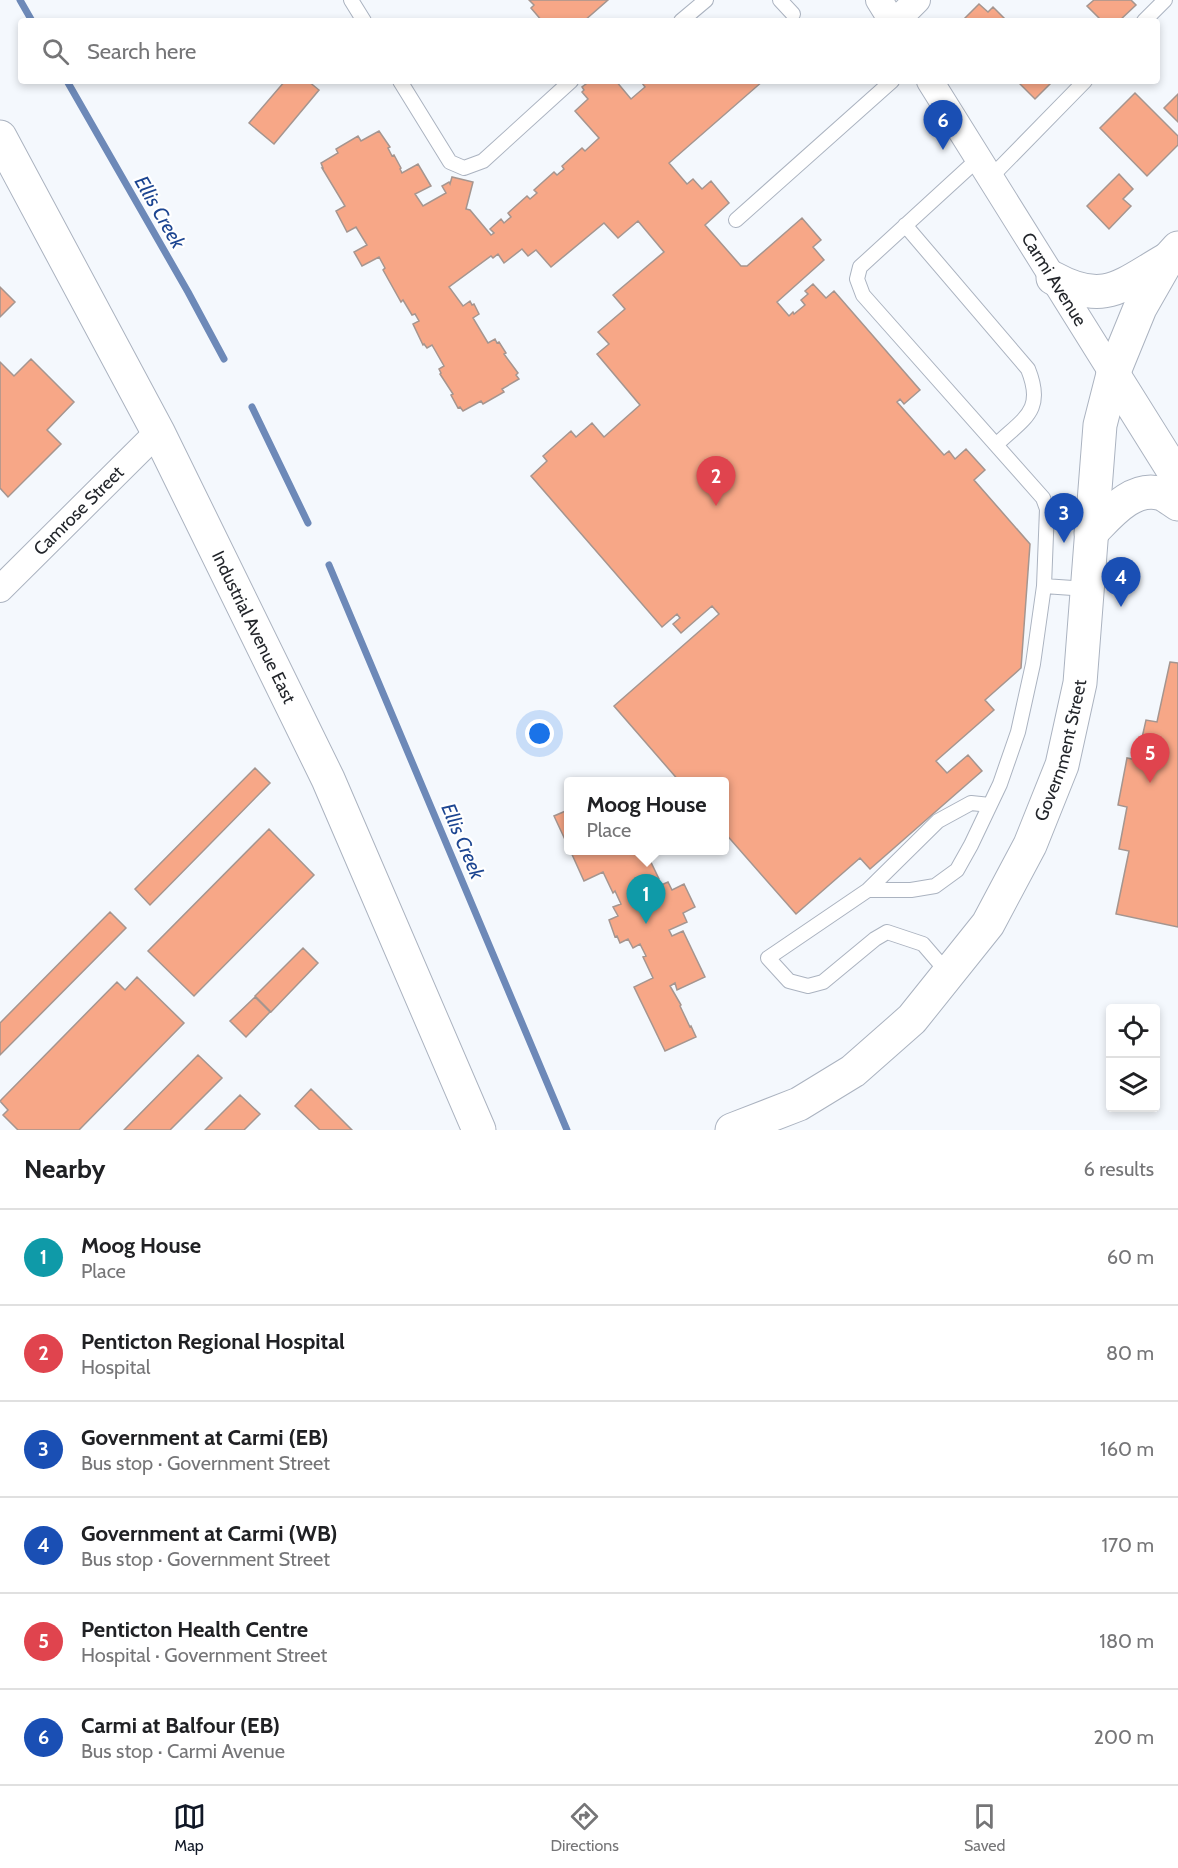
<!DOCTYPE html>
<meta charset="utf-8">
<style>
body{margin:0;font-family:Cabin,sans-serif;background:#f6f6f6;color:#202124}
.controls{position:absolute;right:18px;bottom:18px;display:grid;overflow:hidden;border-radius:6px;box-shadow:0 3px 9px #0003}
.controls button{width:54px;height:54px;display:grid;place-items:center;padding:0;border:0;border-bottom:2px solid #e0e0e0;background:#fff;color:#202124;font:30px sans-serif}
.you{position:absolute;left:540px;top:734px;width:21px;height:21px;margin:-15px;border:4px solid #fff;border-radius:50%;background:#1a73e8;box-shadow:0 0 0 9px #1a73e833}
.badge{display:grid;place-items:center;width:39px;height:39px;border-radius:50%;background:#111827;color:#fff;font-size:20px;font-weight:700}
.pin{position:absolute;translate:-50% -50px;filter:drop-shadow(0 2px 3px #0008)}
.pin::after{content:'';position:absolute;top:32px;width:21px;height:18px;background:inherit;clip-path:polygon(0 0,100% 0,50% 100%)}
.popup{position:absolute;left:564px;top:777px;width:165px;height:78px;box-sizing:border-box;display:grid;place-content:center;border-radius:6px;background:#fff;filter:drop-shadow(0 2px 4px #0005);font-size:20px;white-space:nowrap;color:#757577}
.popup b{font-size:22px;color:#202124}
.popup::after{content:'';position:absolute;left:50%;top:100%;margin-left:-12px;border:12px solid transparent;border-top-color:#fff}
.list{margin:0;padding:0;list-style:none}
h2{display:flex;justify-content:space-between;align-items:center;height:78px;margin:0;padding:0 24px;font-size:26px}
h2 small{font-size:20px;font-weight:400;color:#757577}
.list li{display:grid;grid-template-columns:39px 1fr auto;gap:18px;align-items:center;box-sizing:border-box;height:96px;padding:0 24px;border-top:2px solid #e0e0e0}
.list b{display:block;font-size:22px;white-space:nowrap}
.list p{margin:0;font-size:20px;white-space:nowrap;color:#757577}
.list em{font-size:20px;font-style:normal;color:#757577}
.icon{flex:none;width:33px;height:33px;fill:none;stroke:currentColor;stroke-width:2;stroke-linecap:round;stroke-linejoin:round}
.map{position:relative;flex:none;width:1178px;height:1130px;overflow:hidden}
.search{position:absolute;background:#fff;box-shadow:0 3px 9px #0003;left:18px;right:18px;top:18px;height:66px;display:flex;align-items:center;gap:15px;box-sizing:border-box;padding:0 21px;border-radius:6px;color:#757577;font-size:22px}
.sheet{height:654px;background:#fff}
nav{display:flex;justify-content:space-around;align-items:center;box-sizing:border-box;height:84px;border-top:2px solid #e0e0e0;background:#fff;font-size:16px;color:#757577}
nav a{display:grid;justify-items:center;gap:3px}
nav .on{color:#111827}
.map>svg:first-child{display:block}
</style>
<div class="map">
<svg width="1178" height="1130" viewBox="0 0 1178 1130">
<rect width="100%" height="100%" fill="#f4f8fd"/>
<g fill="none" stroke-linecap="round" stroke-linejoin="round">
<path stroke="#6d89b8" stroke-width="7" d="M20,0l12,21
M67,81l121,211 36,67
M252,407l56,116
M329,565l238,565"/>
</g>
<path fill="#f7a787" stroke="#a5958f" stroke-width="1.5" d="M529,0h79l-24,21h-42l-11,-13 3,-3z
M1094,0h37l5,5 -17,16h-17l-15,-15z
M979,4l9,8 5,-5 14,14h-45z
M285,81h23l11,9 -45,54 -25,-21z
M590,81h26l15,18 14,-12 -3,-4 1,-2h120l-94,82 18,21 6,-5 9,10 9,-8 18,22 -24,22 36,41h6l55,-48 19,22 -8,7 11,13 -47,42 12,14 4,-4 1,2 11,-9 -4,-5 7,-6 -3,-3 8,-7 13,14 8,-7 86,99 -16,14 -4,-5 -3,3 47,53 5,-4 6,8 11,-10 19,21 -11,10 56,64 -9,124 -36,32 9,10 -58,51 11,12 21,-18 14,16 -112,98 -10,-11 -64,56 -72,-82v-50h-44l-66,-76 105,-92 -7,-8 -31,27 -8,-9 7,-6 -3,-4 -15,13 -131,-151 16,-15 -4,-5 28,-25 5,6 16,-14 12,14 36,-32 -43,-51 12,-10 -11,-12 27,-23 -12,-14 51,-43 -26,-31 -20,17 -14,-15 -53,44 -15,-17 -8,6 -6,-7 -18,14 -6,-9 -5,4 -2,-2 -42,31 14,19 7,-5 2,4 2,-1 5,10 -6,4 15,25 7,-4 2,4 2,-1 7,11 -2,1 14,19 -2,2 3,4 -17,10 2,3 -21,12 -2,-3 -18,10 -3,-4 -2,1 -7,-13 2,-1 -13,-20 1,-1 -2,-4 5,-3 -12,-21 -5,3 -3,-4 -1,1 -10,-21 6,-3 -4,-7 -3,1 -9,-15 -2,2 -18,-32 2,-2 -6,-11 -17,9 -8,-14 13,-7 -11,-18 -9,5 -11,-21 9,-5 -23,-38h1l-2,-5 17,-10 -2,-4 22,-13 3,5 18,-10 11,16 -2,1 4,8 2,-1 7,13 -1,1 2,4 16,-9 13,22 -16,8 8,12 23,-13 -4,-7 7,-4 1,2 2,-7 21,5 -7,27 4,1 21,25 3,-2 -4,-4 11,-10 3,4 7,-6 -3,-4 19,-17 3,3 7,-6 -3,-3 20,-18 3,3 7,-6 -2,-3 20,-18 3,3 14,-13 -24,-27 13,-12 -6,-7 2,-2 -2,-3z
M1017,81h36l-18,18z
M1135,93l43,43v9l-31,31 -47,-48z
M1178,94v28l-14,-14z
M1119,174l14,15 -10,10 8,7 -22,23 -22,-23z
M0,287l15,15 -15,15z
M31,359l43,43 -27,28 14,14 -53,53 -8,-9v-126l14,14z
M1170,662l8,1v264l-62,-13 13,-63 -10,-2 8,-42 -9,-2 9,-47 10,2 9,-40 11,2z
M255,768l15,15 -120,122 -15,-16z
M568,810v36l-14,-30z
M269,829l45,46 -120,121 -46,-45z
M570,850h75l14,29 -11,5 2,6 18,-8 4,8 12,-6 11,23 -12,6 4,9 -18,8 3,6 11,-5 22,46 -28,13 -2,-7 -5,3 11,19 -1,1 10,21 1,-1 5,11 -31,14 -31,-64 19,-9 -10,-21 3,-1 -6,-12 -7,4 -5,-9 -8,4 -3,-7 -2,1 -6,-17 9,-4 -5,-9 8,-3 -6,-13 -2,2 -10,-21 -19,9z
M110,912l16,16 -126,127v-32z
M303,948l15,15 -47,49 -16,-16z
M137,977l47,46 -105,107h-61l-15,-15 5,-5 -8,-9 117,-119 8,8z
M255,997l15,15 -24,25 -16,-16z
M198,1055l24,23 -52,52h-46z
M311,1089l41,41h-32l-25,-24z
M240,1095l20,19 -16,16h-39z"/>
<g fill="none" stroke-linecap="round" stroke-linejoin="round">
<defs>
<path id="lane" d="M351,0l13,21
M780,0l13,14
M681,21l25,-21
M1144,21l21,-21
M400,81l50,81 14,6 19,-7 88,-80
M978,159l-118,108 -3,12 6,16 180,203 4,11 -3,77 43,3
M990,178l95,-97
M736,220l156,-139
M905,225l123,144c17,42 -4,49 -32,76
M868,890l70,-69 33,-18 19,2
M948,973l-25,-29 -36,-12 -12,7 -52,43 -15,4 -19,-5 -21,-23 100,-68h43l24,-4 22,-16 14,-25 29,-61 18,-52 15,-68 11,-78"/>
<g id="street">
<path d="M879,0l13,21"/>
<path d="M896,21l21,-21"/>
<path id="s1" d="M930,81l183,293"/>
<path id="s2" d="M0,589l158,-157"/>
</g>
<g id="secondary">
<path id="s3" d="M0,137l158,295 170,347 151,351"/>
<path d="M1053,278c51,28 68,8 113,-18"/>
<path d="M1113,374l65,104"/>
<path d="M1091,533c17,-17 42,-49 71,-39 5,2 11,7 16,10"/>
<path id="s4" d="M732,1130l67,-26 54,-33 59,-52 76,-95 42,-79 32,-80 18,-82 20,-258 13,-51 27,-66 28,-49 10,-11"/>
</g>
</defs>
<use href="#lane" stroke="#abb3c0" stroke-width="16"/>
<use href="#street" stroke="#abb3c0" stroke-width="28"/>
<use href="#secondary" stroke="#abb3c0" stroke-width="35"/>
<use href="#lane" stroke="#fff" stroke-width="14"/>
<use href="#street" stroke="#fff" stroke-width="26"/>
<use href="#secondary" stroke="#fff" stroke-width="33"/>
</g>
<g text-anchor="middle" dominant-baseline="central" stroke-width="4.5" stroke-linejoin="round" paint-order="stroke">
<g font-size="18" fill="#23262b" stroke="#fff">
<text stroke="none"><textPath href="#s1" startOffset="234">Carmi Avenue</textPath></text>
<text stroke="none"><textPath href="#s2" startOffset="111">Camrose Street</textPath></text>
<text stroke="none"><textPath href="#s3" startOffset="552">Industrial Avenue East</textPath></text>
<text stroke="none"><textPath href="#s4" startOffset="525">Government Street</textPath></text>
</g>
<g font-size="20" font-style="italic" fill="#1c4591" stroke="#fff">
<text transform="translate(160 212) rotate(60)">Ellis Creek</text>
<text transform="translate(463 841) rotate(67)">Ellis Creek</text>
</g>
</g>
</svg>
<div class="controls">
<button><svg class="icon" aria-label="locate" viewBox="0 0 24 24"><circle cx="12" cy="12" r="6"/><path d="M12 2v4M12 18v4M2 12h4M18 12h4"/></svg></button>
<button><svg class="icon" aria-label="layers" viewBox="0 0 24 24"><path d="M12 4l9 5-9 5-9-5zM3 14l9 5 9-5"/></svg></button>
</div>
<div class="you"></div>
<div class="pin badge" style="left:646px;top:924px;background:#0f9aa8">1</div>
<div class="popup"><b>Moog House</b>Place</div>
<div class="pin badge" style="left:716px;top:506px;background:#e0444e">2</div>
<div class="pin badge" style="left:1064px;top:543px;background:#1a4fb4">3</div>
<div class="pin badge" style="left:1121px;top:607px;background:#1a4fb4">4</div>
<div class="pin badge" style="left:1150px;top:783px;background:#e0444e">5</div>
<div class="pin badge" style="left:943px;top:150px;background:#1a4fb4">6</div>
<div class="search"><svg class="icon" aria-label="search" viewBox="0 0 24 24"><circle cx="10" cy="10" r="6"/><path d="M15 15l6 6"/></svg>Search here</div>
</div>
<section class="sheet">
<h2>Nearby<small>6 results</small></h2>
<ul class="list">
<li><span class="badge" style="background:#0f9aa8">1</span><div><b>Moog House</b><p>Place</p></div><em>60 m</em></li>
<li><span class="badge" style="background:#e0444e">2</span><div><b>Penticton Regional Hospital</b><p>Hospital</p></div><em>80 m</em></li>
<li><span class="badge" style="background:#1a4fb4">3</span><div><b>Government at Carmi (EB)</b><p>Bus stop · Government Street</p></div><em>160 m</em></li>
<li><span class="badge" style="background:#1a4fb4">4</span><div><b>Government at Carmi (WB)</b><p>Bus stop · Government Street</p></div><em>170 m</em></li>
<li><span class="badge" style="background:#e0444e">5</span><div><b>Penticton Health Centre</b><p>Hospital · Government Street</p></div><em>180 m</em></li>
<li><span class="badge" style="background:#1a4fb4">6</span><div><b>Carmi at Balfour (EB)</b><p>Bus stop · Carmi Avenue</p></div><em>200 m</em></li>
</ul>
</section>
<nav>
<a class="on"><svg class="icon" aria-label="map" viewBox="0 0 24 24"><path d="M3 6l6-2 6 2 6-2v14l-6 2-6-2-6 2zM9 4v14M15 6v14"/></svg>Map</a>
<a><svg class="icon" aria-label="directions" viewBox="0 0 24 24"><path d="M12 3l9 9-9 9-9-9zM9 14v-3h6M13 9l2 2-2 2"/></svg>Directions</a>
<a><svg class="icon" aria-label="saved" viewBox="0 0 24 24"><path d="M7 4h10v16l-5-4-5 4z"/></svg>Saved</a>
</nav>
